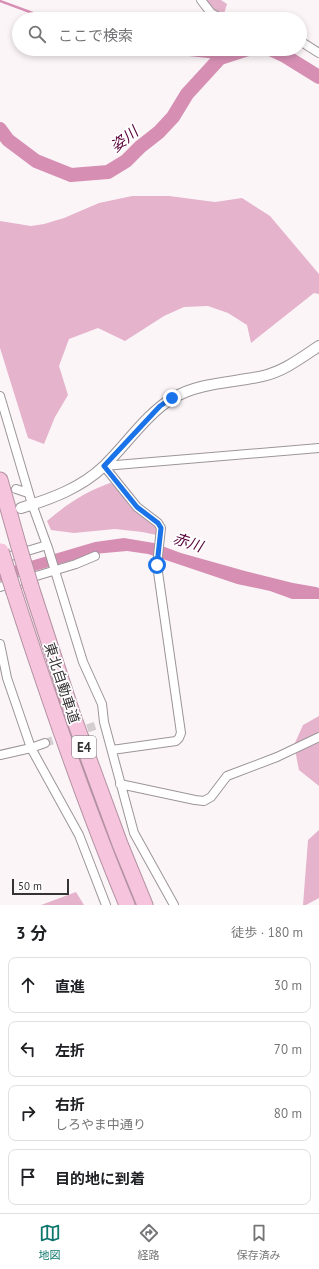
<!DOCTYPE html>
<html lang="ja">
<meta charset="utf-8">
<style>
body{margin:0;font-family:"PT Sans","Noto Sans JP",sans-serif;background:#f2f2f2;color:#202124}
.scale{position:absolute;left:12px;bottom:10px;width:57px;box-sizing:border-box;padding-left:4px;border:2px solid #363335;border-top:0;font-size:11px;line-height:14px;white-space:nowrap;color:#363335;-webkit-text-stroke:3px #fff;paint-order:stroke}
.stop{position:absolute;width:12px;height:12px;margin:-9px;border:3px solid #1a73e8;border-radius:50%;background:#fff}
.stop.end{background:#1a73e8;border-color:#fff;box-shadow:0 1px 4px #0008}
.list{margin:0;padding:0;list-style:none}
h2{display:flex;justify-content:space-between;align-items:center;height:52px;margin:0;padding:0 16px;font-size:17px}
h2 small{font-size:13px;font-weight:400;color:#757577}
.list li{display:grid;grid-template-columns:26px 1fr auto;gap:12px;align-items:center;box-sizing:border-box;height:56px;margin:0 8px 8px;padding:0 8px;border:1px solid #e0e0e0;border-radius:8px}
.list b{display:block;font-size:15px;white-space:nowrap}
.list p{margin:0;font-size:13px;white-space:nowrap;color:#757577}
.list em{font-size:13px;font-style:normal;color:#757577}
.icon{flex:none;width:22px;height:22px;fill:none;stroke:currentColor;stroke-width:2;stroke-linecap:round;stroke-linejoin:round}
.map{position:relative;flex:none;width:319px;height:905px;overflow:hidden}
.search{position:absolute;background:#fff;box-shadow:0 2px 6px #0003;left:12px;right:12px;top:12px;height:44px;display:flex;align-items:center;gap:10px;box-sizing:border-box;padding:0 14px;border-radius:22px;color:#757577;font-size:15px}
.sheet{height:308px;background:#fff}
nav{display:flex;justify-content:space-around;align-items:center;box-sizing:border-box;height:56px;border-top:1px solid #e0e0e0;background:#fff;font-size:11px;color:#757577}
nav a{display:grid;justify-items:center;gap:2px}
nav .on{color:#0f766e}
.map>svg:first-child{display:block}
</style>
<div class="map">
<svg width="319" height="905" viewBox="0 0 319 905">
<rect width="100%" height="100%" fill="#fcf5f8"/>
<path fill="#e5b3cb" d="M206,0h15l6,4 -3,10 -11,-5z
M132,196h37l46,6 27,-4 28,18 49,58v20l-5,-1 -63,50 -4,-18 -19,-12 -20,-7 -24,1 -20,9 -39,25 -27,-13 -29,11 -10,27 9,29 -13,22 -11,27 -16,-6 -28,-90v-127l31,5 13,-2 20,-6 35,-15z
M110,483l6,2 13,20 27,20 1,10 -15,-3 -27,-3 -41,4 -23,-3 -4,-9c20,-17 38,-29 63,-38z
M319,716v70l-20,-16 -5,-25 9,-20z
M319,830v68l-13,7h-3l5,-65z
M76,892l8,13h-43z"/>
<path fill="#d68fb3" d="M124,538l30,5 27,10 64,18 48,12 23,4 3,1v11h-27l-22,-8 -33,-7 -89,-30 -21,-3 -33,3 -94,27v-11l95,-28z"/>
<g fill="none" stroke-linecap="round" stroke-linejoin="round">
<path stroke="#d68fb3" stroke-width="2.5" d="M0,1l49,18
M134,49l86,9"/>
<path stroke="#d68fb3" stroke-width="14" d="M270,49l15,7 34,21
M0,129l8,11 28,21 35,14 37,-3 18,-11 14,-14 19,-15 14,-15 14,-23 33,-36 28,-9"/>
<path stroke="#d4ced1" stroke-width="8" stroke-dasharray="8 4" stroke-linecap="butt" d="M76,732l22,-7
M45,743l20,-7"/>
<defs>
<path id="minor" d="M201,0l10,13 11,6
M300,41l19,12
M0,396l32,108 16,44 35,114 19,42 2,18 30,111 40,72
M104,466l33,41 21,16 3,5 -4,37 24,168 -2,5 -3,3 -64,9
M104,466l215,-18
M16,489l12,4
M1,559l46,-14
M0,587l76,-23 19,-8
M0,644l7,34 24,70 48,87 27,70
M0,755l31,-7 14,-5
M120,784l75,16 9,1 7,-4 16,-21 50,-19 42,-20"/>
<path id="tertiary" d="M21,508c30,-9 60,-20 83,-42 22,-21 43,-53 69,-68 27,-16 60,-15 90,-22 21,-5 38,-18 56,-30"/>
<path id="motorway" d="M0,480l19,67
M31,587l42,129 47,128 25,61
M14,592c34,105 70,210 113,313"/>
</defs>
<use href="#minor" stroke="#9c9598" stroke-width="10"/>
<use href="#tertiary" stroke="#9c9598" stroke-width="12"/>
<use href="#motorway" stroke="#b392a2" stroke-width="17"/>
<use href="#minor" stroke="#fff" stroke-width="8"/>
<use href="#tertiary" stroke="#fff" stroke-width="10"/>
<use href="#motorway" stroke="#f6c5dd" stroke-width="15"/>
<defs>
<path id="motorway-bridge" d="M19,547l12,40
M1,551l13,41"/>
</defs>
<use href="#motorway-bridge" stroke="#b392a2" stroke-width="17" stroke-linecap="butt"/>
<use href="#motorway-bridge" stroke="#f6c5dd" stroke-width="15"/>
</g>
<g fill="none" stroke-linecap="round" stroke-linejoin="round">
<path stroke="#1a73e8" stroke-width="5" d="M157,565l4,-37 -3,-5 -21,-16 -33,-41 56,-60 12,-8"/>
</g>
<g text-anchor="middle" dominant-baseline="central" stroke-width="3.5" stroke-linejoin="round" paint-order="stroke">
<rect fill="#fff" stroke="#727072" stroke-width="1" x="72" y="736" width="24" height="22" rx="3"/>
<g font-size="13" font-weight="bold" fill="#363335">
<text x="84" y="747">E4</text>
</g>
<g font-size="14" fill="#363335" stroke="#fff">
<text transform="translate(62 683) rotate(72)">東北自動車道</text>
</g>
<g font-size="15" font-style="italic" fill="#59023b" stroke="#fff">
<text transform="translate(124 139) rotate(-39)">姿川</text>
<text transform="translate(188 542) rotate(18)">赤川</text>
</g>
</g>
</svg>
<div class="scale">50 m</div>
<div class="stop" style="left:157px;top:565px"></div>
<div class="stop end" style="left:172px;top:398px"></div>
<div class="search"><svg class="icon" aria-label="search" viewBox="0 0 24 24"><circle cx="10" cy="10" r="6"/><path d="M15 15l6 6"/></svg>ここで検索</div>
</div>
<section class="sheet">
<h2>3 分<small>徒歩 · 180 m</small></h2>
<ul class="list">
<li><svg class="icon" aria-label="ahead" viewBox="0 0 24 24"><path d="M12 20V5M6 11l6-6 6 6"/></svg><div><b>直進</b></div><em>30 m</em></li>
<li><svg class="icon" aria-label="left" viewBox="0 0 24 24"><path d="M17 20v-9H6M10 6l-5 5 5 5"/></svg><div><b>左折</b></div><em>70 m</em></li>
<li><svg class="icon" aria-label="right" viewBox="0 0 24 24"><path d="M7 20v-9h11M14 6l5 5-5 5"/></svg><div><b>右折</b><p>しろやま中通り</p></div><em>80 m</em></li>
<li><svg class="icon" aria-label="arrive" viewBox="0 0 24 24"><path d="M6 21V4h12l-3 4 3 4H6"/></svg><div><b>目的地に到着</b></div></li>
</ul>
</section>
<nav>
<a class="on"><svg class="icon" aria-label="map" viewBox="0 0 24 24"><path d="M3 6l6-2 6 2 6-2v14l-6 2-6-2-6 2zM9 4v14M15 6v14"/></svg>地図</a>
<a><svg class="icon" aria-label="directions" viewBox="0 0 24 24"><path d="M12 3l9 9-9 9-9-9zM9 14v-3h6M13 9l2 2-2 2"/></svg>経路</a>
<a><svg class="icon" aria-label="saved" viewBox="0 0 24 24"><path d="M7 4h10v16l-5-4-5 4z"/></svg>保存済み</a>
</nav>
